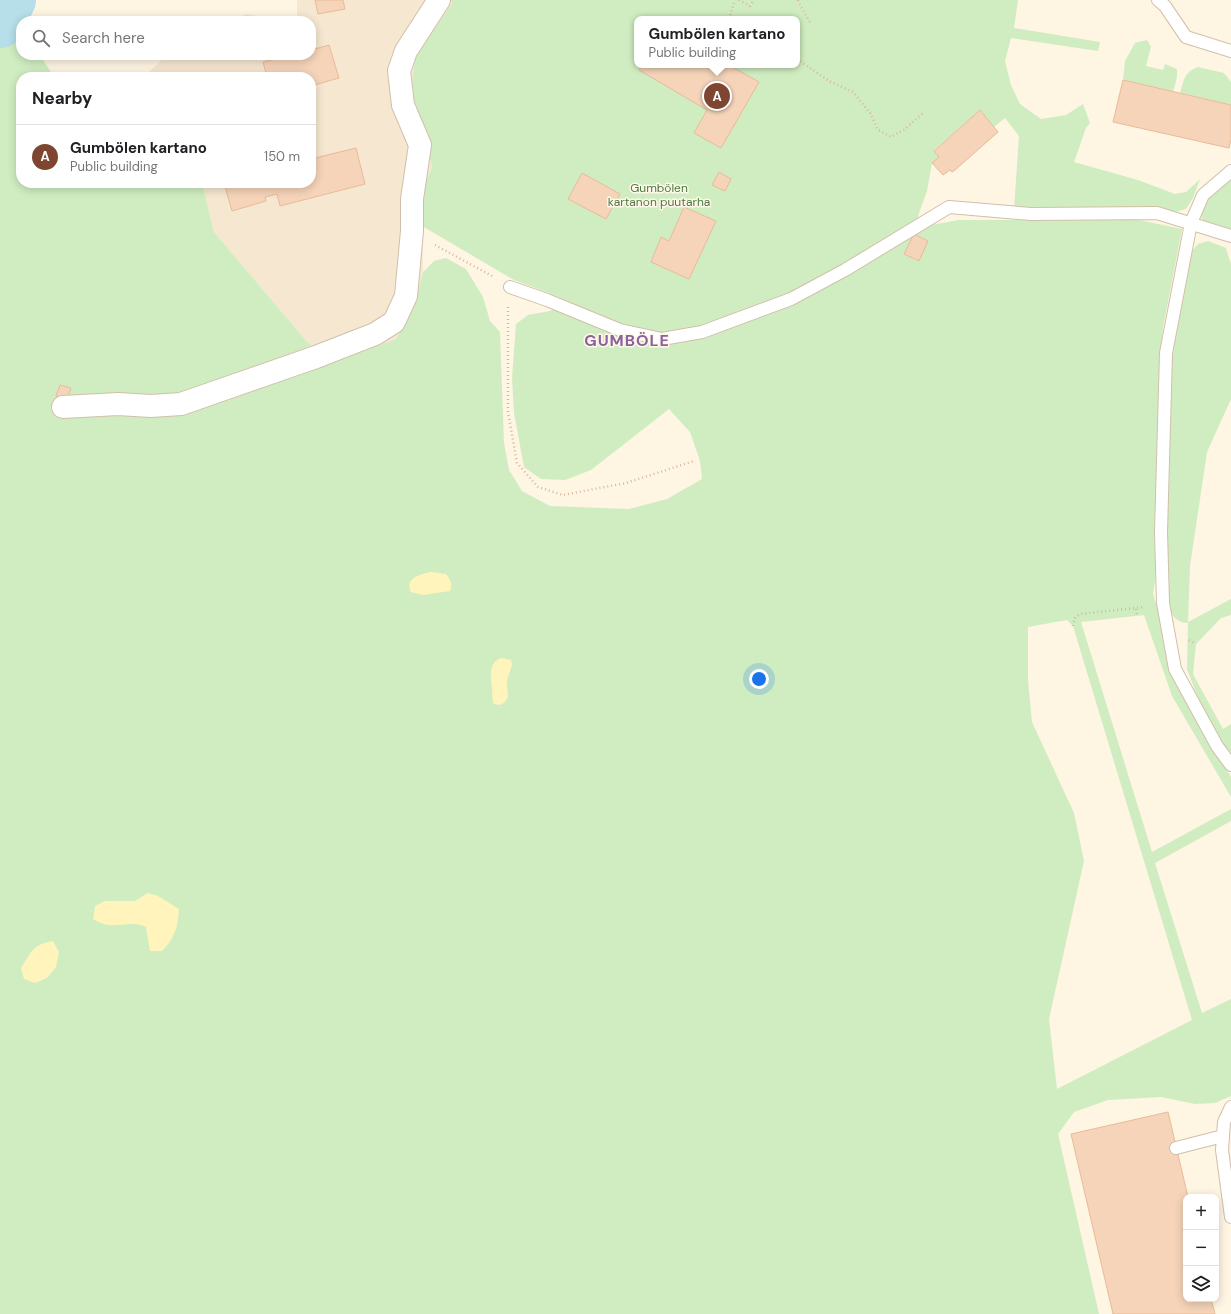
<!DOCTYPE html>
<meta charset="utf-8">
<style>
body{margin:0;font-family:"DM Sans",sans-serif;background:#f6f6f6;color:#202124}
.controls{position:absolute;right:12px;bottom:12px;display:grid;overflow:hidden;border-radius:8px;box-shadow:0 2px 10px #0003}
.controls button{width:36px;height:36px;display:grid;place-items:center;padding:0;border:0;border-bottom:1px solid #e0e0e0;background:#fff;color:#202124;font:20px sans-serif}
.you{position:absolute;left:759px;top:679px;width:14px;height:14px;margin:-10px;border:3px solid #fff;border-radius:50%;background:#1a73e8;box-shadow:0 0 0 6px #1a73e833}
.badge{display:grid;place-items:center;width:26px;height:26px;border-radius:50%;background:#7e4530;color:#fff;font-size:13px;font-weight:700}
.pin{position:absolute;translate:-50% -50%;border:2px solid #fff;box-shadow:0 1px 4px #0006}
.popup{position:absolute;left:634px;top:16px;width:166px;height:52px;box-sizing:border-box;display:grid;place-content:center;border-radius:8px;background:#fff;filter:drop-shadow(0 1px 3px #0005);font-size:13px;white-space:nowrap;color:#757577}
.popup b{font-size:15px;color:#202124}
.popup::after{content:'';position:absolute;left:50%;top:100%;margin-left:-8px;border:8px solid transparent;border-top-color:#fff}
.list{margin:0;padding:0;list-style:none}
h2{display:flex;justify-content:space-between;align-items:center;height:52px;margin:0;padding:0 16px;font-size:17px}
h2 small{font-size:13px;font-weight:400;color:#757577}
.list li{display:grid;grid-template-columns:26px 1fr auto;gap:12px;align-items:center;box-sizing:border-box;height:64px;padding:0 16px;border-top:1px solid #e0e0e0}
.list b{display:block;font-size:15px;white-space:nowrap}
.list p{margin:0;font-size:13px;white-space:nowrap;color:#757577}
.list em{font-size:13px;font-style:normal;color:#757577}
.icon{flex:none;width:22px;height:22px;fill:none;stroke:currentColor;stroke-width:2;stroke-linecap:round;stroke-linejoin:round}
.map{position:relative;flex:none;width:1231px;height:1314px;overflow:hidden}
.search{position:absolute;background:#fff;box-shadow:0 2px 10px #0003;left:16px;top:16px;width:300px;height:44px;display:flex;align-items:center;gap:10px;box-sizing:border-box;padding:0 14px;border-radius:16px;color:#757577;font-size:15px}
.panel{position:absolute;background:#fff;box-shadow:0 2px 10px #0003;left:16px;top:72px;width:300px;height:116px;border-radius:16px}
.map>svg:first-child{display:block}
</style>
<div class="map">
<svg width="1231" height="1314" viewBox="0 0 1231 1314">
<rect width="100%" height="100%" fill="#fef5e3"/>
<path fill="#f6e7d1" d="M297,0h154l1,4 -27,133 7,30 -10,24 1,81 -9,36 -18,31 -58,22 -30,-18 -94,-111 -12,-49h109v-106h-167l23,-22h144v-34h-14z
M247,14l36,7h-53z"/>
<path fill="#d0edc1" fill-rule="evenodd" d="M0,0h33l-9,21h-3v34h19l14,22h-33v106h181l12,49 94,111 30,18 58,-22 18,-31 9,-36 11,-11 12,-3 20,11 17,28 7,24 10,11 4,111 5,27 13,21 28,15 79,3 38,-10 35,-20 -2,-18 -10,-29 -21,-23 -78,61 -26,10 -24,-1 -17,-12 -10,-54 -2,-35 4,-54 12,-9 22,-4 6,-3 3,-11 -45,-17 -92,-54v-35l10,-24 -7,-30 -14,-42 4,-38 37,-53 -1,-4h567l-4,28 86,14 -2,9 -87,-13 -6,23 6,24 9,19 21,15 25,-4 17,-11 7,19 -4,5 -12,34 64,18 37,14 11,-2 14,-13 -7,19 -7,11 -15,4 -157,-4 5,-73 -14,-18 -11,9 -14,-17 -46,40 5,7 -7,6 -5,28 -9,25 7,10 34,-6h180l43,9 -19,99 -5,68 -3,185 -2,13 7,23 47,121 24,39v20l-59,-101 -28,-81 -63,7 71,230 79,-43v12l-76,42 47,150 29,-14v97l-16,7 -20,1 -34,-7 -53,3 -34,12 -16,22 41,180h-1099zM637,19h160v46h-160zM1067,620l6,6 119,394 -135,69 -8,-70 35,-158 -10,-48 -42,-91 -4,-42v-53z
M1147,40l4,7 -5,19 17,4 2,-6 12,5v8l-4,15 -50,-12 2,-19 10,-18z
M1198,67l26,6 7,9v23l-51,-12c4,-13 4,-21 18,-26z
M1231,177v55l-28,-9c-8,-23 12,-33 28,-46z
M1208,241l18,7 5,16v135l-24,53 -17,114 -2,56 43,-23v16l-10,3 -25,26 -3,30 30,55 8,-5v33l-31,-54 -13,-34 1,-46c-17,-1 -18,-13 -21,-27l1,-165 4,-79 17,-97 9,-11z"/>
<path fill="#fff4bc" d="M431,572l15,2c4,5 7,10 4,17l-27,4 -12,-3c-7,-14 10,-18 20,-20z
M501,658l10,2 1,5 -5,15 1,18 -4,5 -5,2 -5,-1c-3,-6 -1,-11 -2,-17 -1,-11 -4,-24 9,-29z
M148,893l10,3 21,13c-1,18 -4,29 -17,42h-12l-4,-24c-12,-6 -19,-2 -31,-2 -8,1 -15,-2 -22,-6l2,-13 10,-5h30z
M53,941l6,11 -3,15 -9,11 -12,5 -11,-4 -3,-11c11,-17 11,-23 32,-27z"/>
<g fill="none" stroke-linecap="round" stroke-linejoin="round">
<path stroke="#b6dfe9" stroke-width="48" d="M0,24l12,-24"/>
</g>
<path fill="#f5d4b9" stroke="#e9bb98" d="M315,0h28l2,9 -27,5z
M329,45l10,33 -28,8v-9h-44l-4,-15 28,-7h20v-5z
M642,65h87l30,17 -38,66 -27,-15 13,-23 -68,-40z
M1123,80l108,25v35l-2,8 -116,-26z
M980,110l18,22 -43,38 -3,2 -2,-2 -7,5 -11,-12 7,-6 -5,-6z
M356,148l9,36 -85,22 -3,-12 -12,3 1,4 -34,10 -8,-28h87v-24z
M719,172l12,7 -6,12 -13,-6z
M582,173l38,21 -14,25 -38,-20z
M684,207l32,14 -27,58 -38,-17 10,-25 8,4z
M914,234l14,7 -9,20 -15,-7z
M60,385l11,3 -4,11 -11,-3z
M1168,1112l20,85h-2v102h25l4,15h-102l-42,-180z"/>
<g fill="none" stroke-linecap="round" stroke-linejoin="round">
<defs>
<path id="service" d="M1158,0l7,6 21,31 45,14
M1231,171l-28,24 -12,28 -25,130 -5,179 2,71 12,66 42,77 14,19
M510,287l37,13 73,30 42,9 40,-7 89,-33 54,-29 104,-63 82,7 126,-1 74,23
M1231,1107l-7,15 -2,28 9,67
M1176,1148l47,-12"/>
<path id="minor" d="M63,407l55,-3 33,2 30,-2 135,-47 59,-23 19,-12 12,-26 6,-65v-32l8,-54 -17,-40 -4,-34 7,-20 33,-51"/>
</defs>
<use href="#service" stroke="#d2bfab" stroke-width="14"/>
<use href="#minor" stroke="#d2bfab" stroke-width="24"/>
<path stroke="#dab79c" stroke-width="2.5" stroke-dasharray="1 3" stroke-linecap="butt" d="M739,0l11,6 4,-6
M798,0l3,7 10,17
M729,19l6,-19
M797,59l32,22 24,11 17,21 8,17 13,7 14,-8 19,-17
M435,245l59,32
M508,307v105l9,51 21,24 25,8 63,-12 68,-22
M1136,609l1,7
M1073,626l2,-8 5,-4 64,-7
M1189,640l7,4"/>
<use href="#service" stroke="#fff" stroke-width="12"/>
<use href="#minor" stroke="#fff" stroke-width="22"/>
</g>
<g text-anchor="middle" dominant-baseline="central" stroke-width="3" stroke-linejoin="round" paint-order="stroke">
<g font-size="12" fill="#4b793c" stroke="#fff8eb">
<text x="659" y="188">Gumbölen<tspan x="659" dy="14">kartanon puutarha</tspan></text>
</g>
<g font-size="16" font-weight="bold" letter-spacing="1" fill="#8b629c" stroke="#fff8eb">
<text x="627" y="340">GUMBÖLE</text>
</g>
</g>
</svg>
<div class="controls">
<button>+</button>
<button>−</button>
<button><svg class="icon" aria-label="layers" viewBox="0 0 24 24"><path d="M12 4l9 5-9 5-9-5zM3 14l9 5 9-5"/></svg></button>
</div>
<div class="you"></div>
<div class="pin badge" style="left:717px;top:96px">A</div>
<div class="popup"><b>Gumbölen kartano</b>Public building</div>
<div class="search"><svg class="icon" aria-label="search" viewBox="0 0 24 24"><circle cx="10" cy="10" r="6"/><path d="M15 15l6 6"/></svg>Search here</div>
<section class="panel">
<h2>Nearby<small></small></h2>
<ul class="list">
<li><span class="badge">A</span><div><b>Gumbölen kartano</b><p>Public building</p></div><em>150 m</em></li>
</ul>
</section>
</div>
